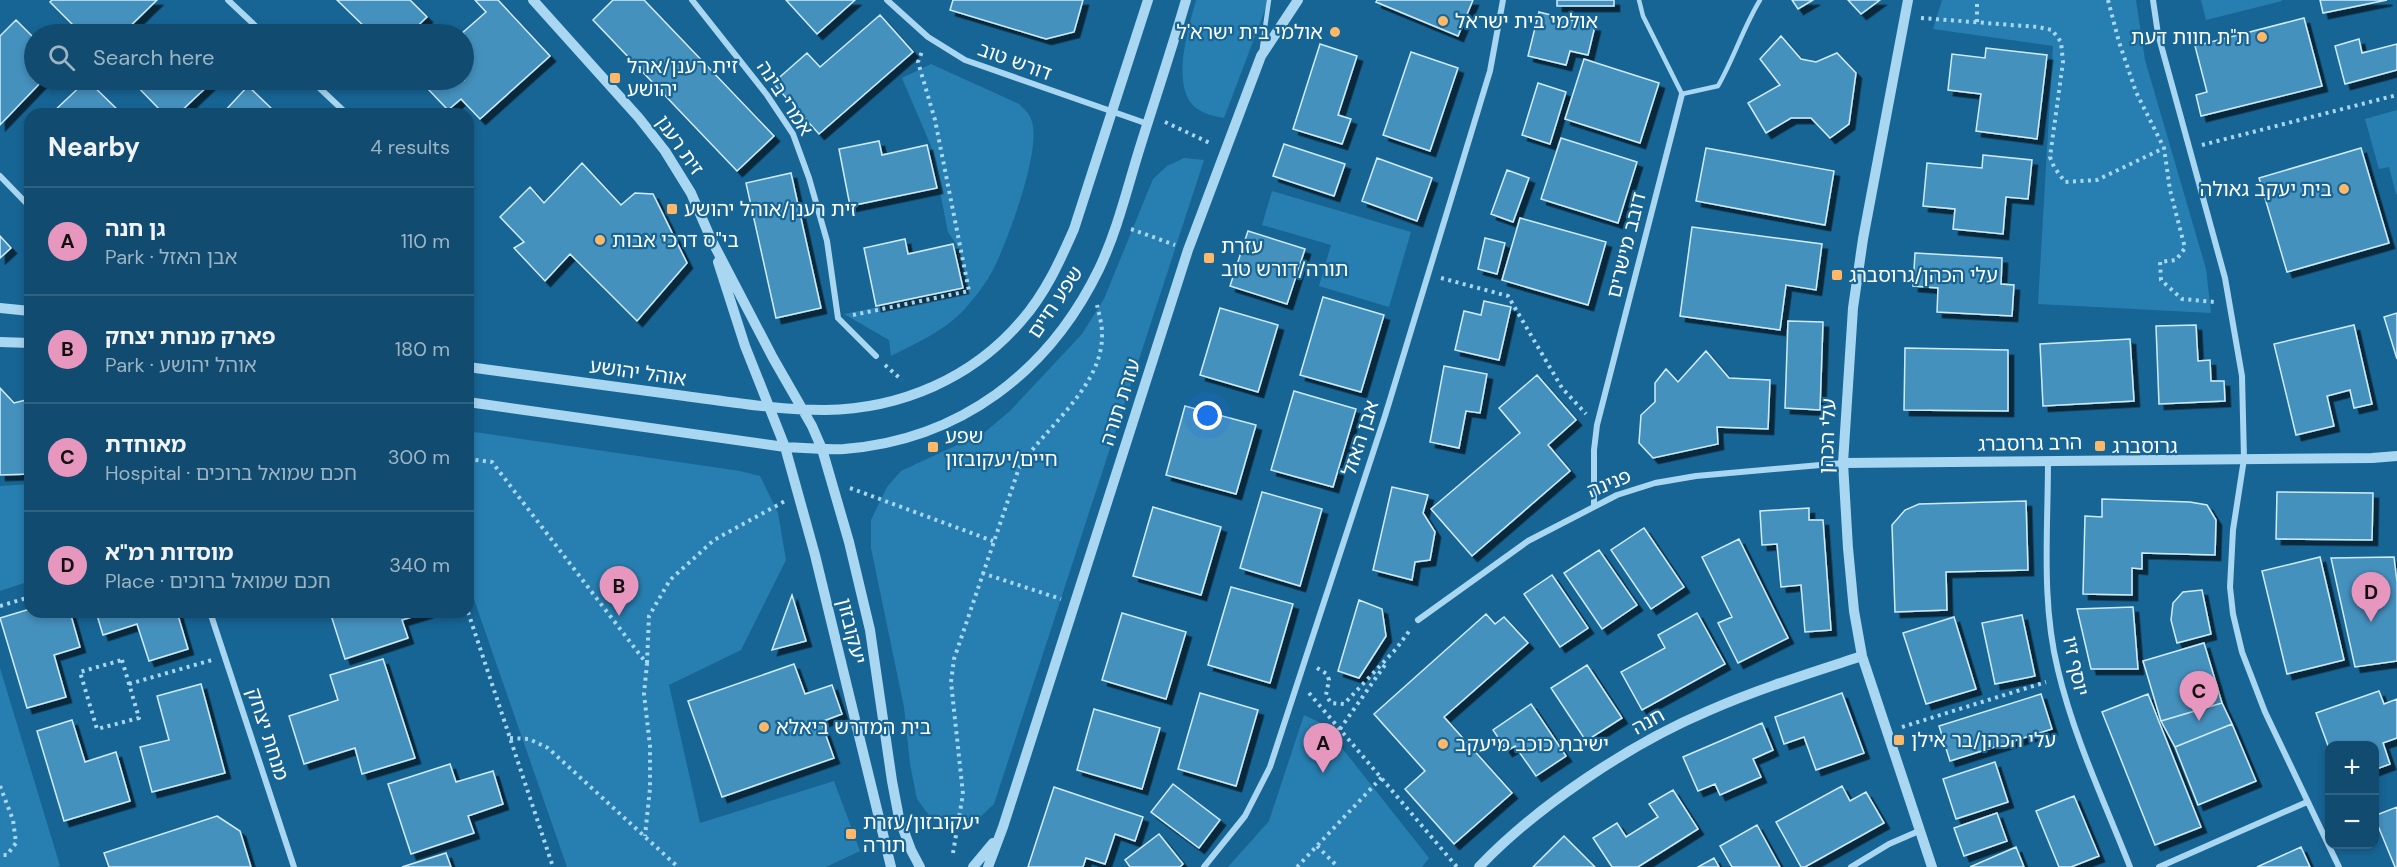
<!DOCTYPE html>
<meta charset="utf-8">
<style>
body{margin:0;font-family:"DM Sans","Noto Sans Hebrew",sans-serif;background:#1a5375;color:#f1f3f6}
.controls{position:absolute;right:18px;bottom:18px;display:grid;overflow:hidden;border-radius:12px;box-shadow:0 3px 9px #0003}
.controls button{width:54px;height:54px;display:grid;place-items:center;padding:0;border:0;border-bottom:2px solid #306383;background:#114c70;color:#f1f3f6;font:30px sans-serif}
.you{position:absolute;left:1208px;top:416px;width:21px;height:21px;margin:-15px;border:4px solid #fff;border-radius:50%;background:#1a73e8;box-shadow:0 0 0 9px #1a73e833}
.badge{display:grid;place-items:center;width:39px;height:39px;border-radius:50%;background:#e797bd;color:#111;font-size:20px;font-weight:700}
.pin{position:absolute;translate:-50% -50px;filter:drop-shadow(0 2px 3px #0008)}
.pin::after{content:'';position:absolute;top:32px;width:21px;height:18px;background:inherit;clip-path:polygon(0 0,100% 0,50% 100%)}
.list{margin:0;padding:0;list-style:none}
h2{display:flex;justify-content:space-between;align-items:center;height:78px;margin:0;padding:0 24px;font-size:26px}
h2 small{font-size:20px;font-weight:400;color:#9cb4c3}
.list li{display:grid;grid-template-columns:39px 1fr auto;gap:18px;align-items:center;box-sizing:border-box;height:108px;padding:0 24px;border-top:2px solid #306383}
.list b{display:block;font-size:22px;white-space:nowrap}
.list p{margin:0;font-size:20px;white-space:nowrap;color:#9cb4c3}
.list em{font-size:20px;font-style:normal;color:#9cb4c3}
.icon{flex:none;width:33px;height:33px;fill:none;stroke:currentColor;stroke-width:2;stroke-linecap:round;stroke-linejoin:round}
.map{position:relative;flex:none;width:2397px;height:867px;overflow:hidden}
.search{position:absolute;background:#114c70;box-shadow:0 3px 9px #0003;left:24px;top:24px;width:450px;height:66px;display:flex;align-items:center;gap:15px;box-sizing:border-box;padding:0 21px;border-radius:33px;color:#9cb4c3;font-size:22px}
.panel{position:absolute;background:#114c70;box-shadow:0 3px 9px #0003;left:24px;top:108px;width:450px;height:510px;border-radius:18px}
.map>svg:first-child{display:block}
</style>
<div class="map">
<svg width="2397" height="867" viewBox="0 0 2397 867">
<defs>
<filter id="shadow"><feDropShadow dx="5.5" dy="5.5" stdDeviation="0" flood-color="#0009"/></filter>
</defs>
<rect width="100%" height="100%" fill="#176595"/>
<path fill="#277fb1" d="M1196,0h70v7l-42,111c-8,-2 -17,-3 -23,-7 -34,-17 -12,-84 -5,-111z
M1942,0h194l9,60 61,209 5,44 -173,-9 15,-258 -120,-17z
M2201,0h81v1l-76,19z
M931,64l88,40c6,6 11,10 13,18 9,30 -24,117 -38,146 -8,16 -21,32 -33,45 -19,19 -47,31 -70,43l-2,-16 -45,-26 122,-25 -10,-45 -8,-12 -17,-86 -29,-68z
M2397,110v84h-1l-7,-27 -10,2 -14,-50z
M1184,158l20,2 -210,644 -18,17 -26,4 -19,-7 -14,-19 -7,-35 -6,-57 -33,-159v-28l16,-33 14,-16 84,-39 25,-21 72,-77 22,-35 49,-120 14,-13z
M1272,191l139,41 -22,75 -70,-21 12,-41 -69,-20z
M468,431l272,40 20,5 18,37 8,47 -45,90 -72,35 31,138 134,-42 26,70 -34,16h-259l-99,-285z
M30,484v97l-30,10v-105z
M0,668l60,198 -4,1h-56z
M1304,715l19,9 106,134 -7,9h-194l41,-46z"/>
<path fill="#4491be" stroke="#d0ecfc" stroke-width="1.5" filter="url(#shadow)" d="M52,0h105l-35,34h-40l-32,-32z
M337,0h73l17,17 -18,17h-37z
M475,0h23l52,56 -70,63 -19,-20 -13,11 -20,-21 9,-9h27v-46h-3l25,-22z
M613,0h31l130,136 -37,35 -144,-151z
M786,0h69l-38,34z
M953,0h130l-9,32 -28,7 -96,-29z
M1377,0h96l-15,36 -82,-34z
M1557,0h57v6h-57z
M1792,0h21l-15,9z
M1848,0h32l-19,14z
M2320,0h67l-64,13z
M1539,12l56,14 -7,29 -18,-4 -4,14 -38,-9z
M880,15l33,37 -94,82 -46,-51 34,-30 13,14z
M2304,18l18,68 -121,30 -5,-21 11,-3 -12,-46z
M16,20l18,18v42h9l-43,45v-89z
M169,26l8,8h-17z
M1781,36l20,23 15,3 21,-9 19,20 -7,51 -19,14 -19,-20h-20l-25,15 -18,-30 32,-18 -20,-26z
M2359,39l3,14 35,-9v26l-52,14 -10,-38z
M1320,44l37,12 -19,59 13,4 -9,25 -49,-15z
M1986,48l61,7 -10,84 -61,-8 5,-37 -33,-4 4,-36 33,4z
M1411,52l47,16 -28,83 -47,-16z
M1584,59l75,24 -19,60 -75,-24z
M87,80l35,34h-71z
M131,80h83l-36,34h-14z
M1538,83l28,9 -16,52 -28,-9z
M248,86l23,22 7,6h-56z
M1561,138l76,24 -19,61 -77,-24z
M879,141l3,14 45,-10 10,43 -87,18 -11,-57z
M1284,144l61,20 -11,32 -61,-20z
M1706,148l128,23 -9,54 -129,-24z
M2361,148l28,95 -102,29 -28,-94z
M1983,155l49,5 -4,39 -22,-2 -3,37 -50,-5 2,-20 -32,-3 4,-43 55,5z
M1377,158l55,20 -15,43 -55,-20z
M582,163l39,42 14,-12 18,1 34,69 -50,58 -67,-67 -25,27 -31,-33 10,-6 -24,-25 30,-30 14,16z
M1507,170l22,8 -16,44 -22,-8z
M791,173l30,135 -45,10 -30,-135z
M1520,218l86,24 -18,63 -86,-25z
M1692,227l130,17 -6,46 -30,-5 -6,45 -100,-14z
M1248,231l57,18 -18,55 -57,-18z
M0,236l11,12 -11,10z
M1485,238l20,5 -8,31 -19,-5z
M905,239l3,15 45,-10 10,44 -87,18 -12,-58z
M1915,253l87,5 -1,26 13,1 -2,31 -75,-4 1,-24 -25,-2z
M1323,297l61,18 -23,77 -61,-17z
M1484,301l27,6 -12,53 -44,-10 9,-39 17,4z
M1220,308l58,17 -20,67 -58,-17z
M2397,313v46l-13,-42z
M1788,321l35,1 -3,88 -35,-2z
M2196,325l2,36 12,-1 1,21h13l1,20 -66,3 -3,-78z
M2354,325l18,79 -18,4 -4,-18 -23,6 7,30 -38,9 -22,-91z
M2130,339l4,62 -91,5 -3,-62z
M1905,348l103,2v61l-104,-1z
M1706,351l23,27 41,2 -2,49 -51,-2 1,17 -65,14 -14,-15 2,-28 14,-13v-19l11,-14 12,13z
M1444,366l43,8 -7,39 -14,-2 -7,37 -29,-6z
M1537,375l39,45 -28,25 22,26 -98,85 -41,-47 89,-76 -21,-25z
M0,388l14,15 16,-4v75l-30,1z
M1294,391l62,18 -23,78 -62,-17z
M1185,406l71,19 -20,69 -70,-19z
M1392,487l36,8 -5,18 12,19 -5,28 -15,2 -3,18 -39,-10z
M1262,492l60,17 -22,77 -60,-18z
M2277,492l96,1 -1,47 -96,-1z
M2102,499l88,3 17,3 9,15 -1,35 -73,-2v16l-10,-1v27l-49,-1 2,-78 17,1z
M2026,501l2,69 -82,2 1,38 -52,2 -3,-87 13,-15 14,-6z
M1153,507l68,20 -20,68 -68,-19z
M1809,508v12h14l8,110 -26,2 -4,-47 -20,2 -4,-43 -15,1 -2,-34z
M1644,528l40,59 -33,22 -40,-59z
M1739,539l49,99 -50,25 -20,-40 14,-6 -30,-60z
M1599,550l38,55 -35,24 -38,-56z
M2320,557l24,103 -57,14 -25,-103z
M2394,557l3,25v79l-42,6 -24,-109z
M1552,575l36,53 -28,19 -36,-53z
M1231,587l62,17 -23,79 -62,-18z
M2202,590l9,44 -34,9 -6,-23 2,-17 10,-11z
M792,595l14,46 -34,9z
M1359,600l23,9 4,27 -27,42 -21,-7z
M2133,607l5,62h-47l-14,-60z
M30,609v3h40l10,35 -26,8 12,42 -39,11 -27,-90z
M96,612h81l11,37 -39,12 -12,-37 -34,11z
M330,612h98l-26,8 6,18 -63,21z
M1122,613l64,19 -20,67 -64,-19z
M1697,613l28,51 -83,46 -21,-38 44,-24 -7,-13z
M1486,614l9,10 9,-7 24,26 -84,74 68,76 -58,51 -49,-55 20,-18 -51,-57z
M2022,615l13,61 -40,8 -13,-61z
M1954,617l22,72 -50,15 -23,-71z
M2204,643l18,60 -61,18 -18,-60z
M383,659l32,99 -53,16 -7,-26 -51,16 -15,-48 49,-16 -8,-25z
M794,664l11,30 27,-9 10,29 -21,8 13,36 -112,39 -34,-96z
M1587,665l35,53 -36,23 -35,-53z
M201,684l24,89 -73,19 -12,-45 29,-7 -12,-44z
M2379,691l5,13 13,-5v39l-14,5 7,21 -16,6v-24h-44v5l-14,-38z
M1200,693l58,17 -22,76 -58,-17z
M1842,693l22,60 -48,17 -12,-33 -20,7 -9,-27z
M2041,694l11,35 -102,32 -11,-35z
M2148,694l53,133 -46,18 -53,-133z
M2222,703l10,21 -57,23 -14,-26z
M1531,704l35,52 -30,20 -21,-30 -8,5 -14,-21z
M1094,709l66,19 -18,61 -65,-19z
M72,720l13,42 31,-10 14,49 -66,20 -27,-90z
M1762,723l11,27 -20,9 8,18 -41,18 -5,-11 -17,7 -15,-34z
M2232,724l24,57 -58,24 -23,-58z
M1995,762l13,40 -52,17 -13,-40z
M450,764l6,18 37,-11 10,33 -35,12 6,17 -63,21 -23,-70z
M1173,784l47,36 -21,28 -48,-36z
M1842,786l8,15 16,-9 18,31 -79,44h-4l-25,-45z
M1054,787l89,30 -8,24 -20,-7 -10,30 -19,-6 -3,9h-55z
M1673,790l25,39 -60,38h-26l-19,-29 24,-15 9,14 32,-20 -9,-13z
M2074,796l25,60 -28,11h-12l-23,-56z
M2397,807v60h-2l-21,-51z
M1997,813l10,28 -43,15 -10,-28z
M217,816l23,15 11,36h-142l-5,-14z
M1757,825l23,42h-48l-12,-21z
M1159,834l24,30 -3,3h-50l-5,-7z
M1564,836l31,31h-62z
M2016,847l8,20h-54z
M2301,847l9,20h-53z
M446,853l5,14h-49z
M1714,858l5,9h-21z"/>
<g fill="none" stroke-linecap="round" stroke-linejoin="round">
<path stroke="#a9d6f1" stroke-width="4" stroke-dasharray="3 4.5" stroke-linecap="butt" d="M2108,0l11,42 17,50 28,56 6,42 15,58 -9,12 -16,2 1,18 21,19 33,3
M1921,18l117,9 14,3 9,12 2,20 -13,95 4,10 11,15 32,-2 67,-32
M1977,22v-22
M1165,122l47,22
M2202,145l195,-50
M1131,229l44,16
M1441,278l67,18 54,92 24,26
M853,315l116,-24 -34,-171 -17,-58 5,-13
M885,365l17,15
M468,459l24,3 155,202 -3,30 6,52v42l-5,48
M850,488l143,53
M982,573l79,26
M0,606l30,-9
M468,612l85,255
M122,660l17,58 -42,11 -17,-57z
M647,663l2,-47 21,-36 44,-40 71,-39
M1317,668l10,6 2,6 -3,15 5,8 13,1 52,-55 14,-19
M129,684l83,-24
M1309,693l148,174
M1902,727l144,-45
M1340,729l47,-67
M510,738l19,1 19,9 130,119
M0,786l13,34 3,23 -9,12h-7
M1317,846l21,21
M953,853l10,-59 -12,-112 3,-23 65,-191c26,-41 85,-82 83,-135 0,-9 -3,-19 -5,-28
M1297,867l85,-90"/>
<path stroke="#a9d6f1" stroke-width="4.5" d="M1639,0l4,16 39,78 36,-8c16,-28 25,-58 42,-86
M1262,48l7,-48"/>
<path stroke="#a9d6f1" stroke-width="6" d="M228,0l36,34
M692,0l75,95 26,39 16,44 18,63 11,77 38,38
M887,0l41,37 37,23 183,64
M2153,0l5,34 67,244 17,98 2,83 -11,71 -3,57 3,27 9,38 23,60 74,155
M311,80l36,34
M0,176l30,31
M2048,461c0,69 -7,141 10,209 16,68 47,133 72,197
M1594,506v-56l3,-25 85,-331
M210,612l84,255
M1418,620l110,-79 89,-46 38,-12 41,-7 147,-13
M1204,867l41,-51 25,-49 115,-351 105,-345 13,-71
M1851,867l38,-23 30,-13
M2159,867l148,-65"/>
<path stroke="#a9d6f1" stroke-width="10" d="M533,0l106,118 26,33 26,42 20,46 62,119 39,68 10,23 27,93 21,88 22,151 7,37 12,32 9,17
M1908,0l-45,239 -10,69 -10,155 5,85 6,63 8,45 70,211
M718,262l27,84 40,101 30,108 76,312
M0,308l30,3
M0,342l30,1
M468,367c72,10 145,19 217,29 46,6 93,14 140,14 76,-1 148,-32 197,-90 23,-26 38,-59 52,-91l74,-229
M468,402l317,45c19,1 39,3 59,2 116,-9 205,-77 255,-180 19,-40 29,-84 42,-125 15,-48 31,-96 45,-144
M1843,463l529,-5 25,-2
M973,867l20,-24
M988,867l15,-40 185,-577 73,-194 37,-56
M1479,867c58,-61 151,-123 229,-156 50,-22 102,-38 154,-55"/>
</g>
<g fill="#ffb868" stroke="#176595" stroke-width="2">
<circle cx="1443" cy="21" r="6"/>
<circle cx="1335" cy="32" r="6"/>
<circle cx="2262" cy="37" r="6"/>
<rect x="609" y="72" width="12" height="12" rx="3"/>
<circle cx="2344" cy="189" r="6"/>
<rect x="666" y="203" width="12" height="12" rx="3"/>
<circle cx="600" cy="240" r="6"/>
<rect x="1203" y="252" width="12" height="12" rx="3"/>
<rect x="1831" y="269" width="12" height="12" rx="3"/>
<rect x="2094" y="440" width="12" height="12" rx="3"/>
<rect x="927" y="441" width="12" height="12" rx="3"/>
<circle cx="764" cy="727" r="6"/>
<rect x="1893" y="734" width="12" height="12" rx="3"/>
<circle cx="1443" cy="744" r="6"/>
<rect x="845" y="828" width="12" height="12" rx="3"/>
</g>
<g text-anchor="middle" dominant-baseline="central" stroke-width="4.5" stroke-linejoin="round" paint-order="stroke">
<g font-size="20" fill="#fff" stroke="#176595" text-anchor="start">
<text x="1455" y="21">אולמי בית ישראל</text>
<text x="1323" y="32" text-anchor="end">אולמי בית ישרא'ל</text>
<text x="2250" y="37" text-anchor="end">ת"ת חוות דעת</text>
<text x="627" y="66">זית רענן/אהל<tspan x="627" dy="23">יהושע</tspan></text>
<text x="2332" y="189" text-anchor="end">בית יעקב גאולה</text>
<text x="684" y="209">זית רענן/אוהל יהושע</text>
<text x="612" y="240">בי"ס דרכי אבות</text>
<text x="1221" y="246">עזרת<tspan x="1221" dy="23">תורה/דורש טוב</tspan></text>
<text x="1849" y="275">עלי הכהן/גרוסברג</text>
<text x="945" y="436">שפע<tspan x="945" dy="23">חיים/יעקובזון</tspan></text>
<text x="2112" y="446">גרוסברג</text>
<text x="776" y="727">בית המדרש ביאלא</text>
<text x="1911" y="740">עלי הכהן/בר אילן</text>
<text x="1455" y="744">ישיבת כוכב מיעקב</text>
<text x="863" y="822">יעקובזון/עזרת<tspan x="863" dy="23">תורה</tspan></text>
</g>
<g font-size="20" fill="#fff" stroke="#176595">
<text transform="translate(1015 61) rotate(20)">דורש טוב</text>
<text transform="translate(785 98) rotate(57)">אמרי בינה</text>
<text transform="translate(680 145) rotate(55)">זית רענן</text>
<text transform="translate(1626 245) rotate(-76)">דובב מישרים</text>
<text transform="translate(1055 302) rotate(-56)">שפע חיים</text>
<text transform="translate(638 372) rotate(8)">אוהל יהושע</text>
<text transform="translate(1120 402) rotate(-72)">עזרת תורה</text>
<text transform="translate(1827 436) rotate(-88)">עלי הכהן</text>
<text transform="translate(1360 438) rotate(-72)">אבן האזל</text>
<text transform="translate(2030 443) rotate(-1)">הרב גרוסברג</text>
<text transform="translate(1609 483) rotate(-22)">פנינה</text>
<text transform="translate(852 631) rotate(76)">יעקובזון</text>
<text transform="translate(2076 666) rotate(78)">יוסף זיו</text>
<text transform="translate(1648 721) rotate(-29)">חנה</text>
<text transform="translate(268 734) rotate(72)">מנחת יצחק</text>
</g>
</g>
</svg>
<div class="controls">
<button>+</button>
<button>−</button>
</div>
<div class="you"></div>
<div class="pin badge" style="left:1323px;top:773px">A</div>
<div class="pin badge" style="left:619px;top:616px">B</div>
<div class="pin badge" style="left:2199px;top:721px">C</div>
<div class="pin badge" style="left:2371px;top:622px">D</div>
<div class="search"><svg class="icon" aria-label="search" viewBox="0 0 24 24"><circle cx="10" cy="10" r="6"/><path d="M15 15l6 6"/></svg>Search here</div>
<section class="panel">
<h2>Nearby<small>4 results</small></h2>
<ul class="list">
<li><span class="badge">A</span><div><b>גן חנה</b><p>Park · אבן האזל</p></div><em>110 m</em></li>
<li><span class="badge">B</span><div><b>פארק מנחת יצחק</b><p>Park · אוהל יהושע</p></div><em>180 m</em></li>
<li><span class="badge">C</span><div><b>מאוחדת</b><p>Hospital · חכם שמואל ברוכים</p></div><em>300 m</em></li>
<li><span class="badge">D</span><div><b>מוסדות רמ&quot;א</b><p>Place · חכם שמואל ברוכים</p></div><em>340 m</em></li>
</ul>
</section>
</div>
